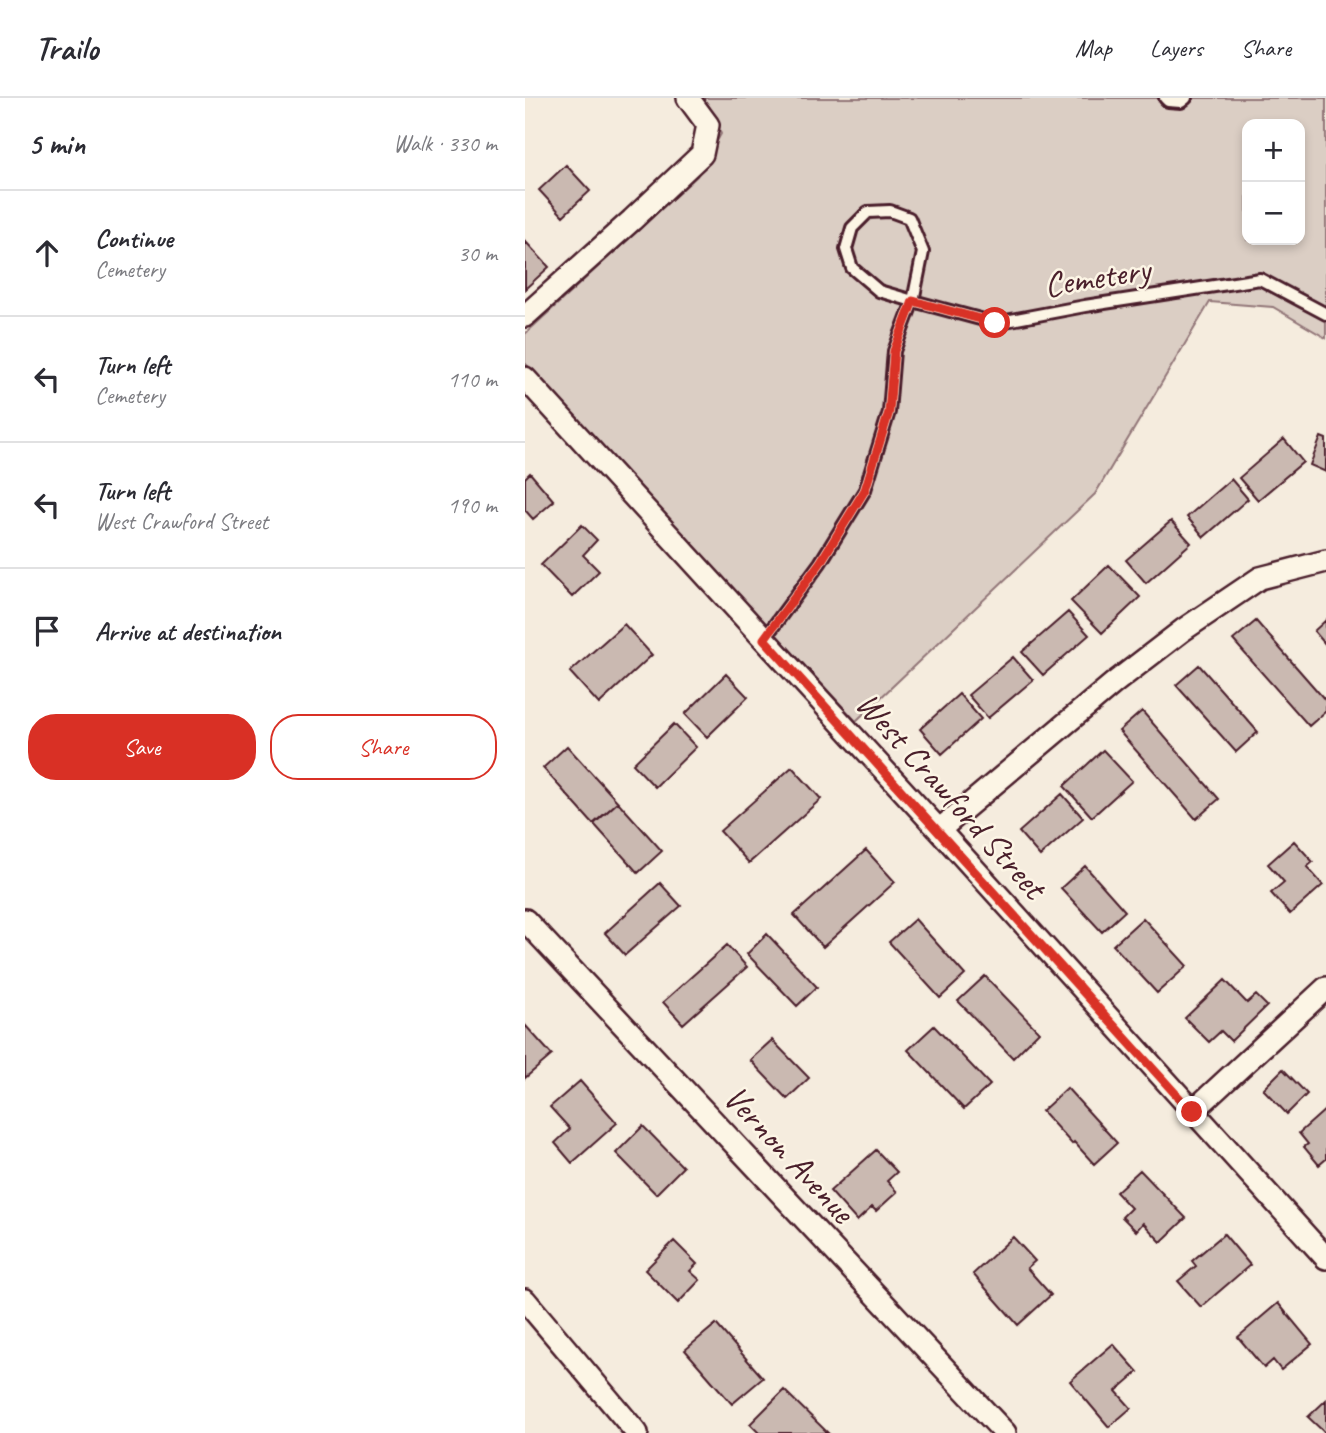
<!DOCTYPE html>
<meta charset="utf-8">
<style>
body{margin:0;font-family:Caveat,sans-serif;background:#f7f7f7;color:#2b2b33}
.controls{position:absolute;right:21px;top:21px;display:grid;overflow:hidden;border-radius:14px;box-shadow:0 4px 10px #0003}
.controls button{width:63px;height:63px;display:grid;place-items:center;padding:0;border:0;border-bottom:2px solid #e1e1e2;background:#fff;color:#2b2b33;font:35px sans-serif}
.stop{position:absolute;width:21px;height:21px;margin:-16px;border:5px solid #d93025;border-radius:50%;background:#fff}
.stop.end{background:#d93025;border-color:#fff;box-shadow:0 2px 7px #0008}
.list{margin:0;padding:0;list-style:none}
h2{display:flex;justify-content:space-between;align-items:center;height:91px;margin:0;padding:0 28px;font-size:30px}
h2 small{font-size:23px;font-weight:400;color:#7c7c81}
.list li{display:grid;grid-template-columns:46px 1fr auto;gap:21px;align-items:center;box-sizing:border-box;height:126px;padding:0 28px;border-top:2px solid #e1e1e2}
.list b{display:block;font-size:26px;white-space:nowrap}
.list p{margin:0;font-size:23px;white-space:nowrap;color:#7c7c81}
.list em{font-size:23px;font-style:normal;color:#7c7c81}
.actions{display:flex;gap:14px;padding:21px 28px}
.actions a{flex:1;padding:16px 0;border:2px solid #d93025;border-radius:28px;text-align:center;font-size:24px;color:#d93025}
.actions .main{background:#d93025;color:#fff}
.icon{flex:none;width:38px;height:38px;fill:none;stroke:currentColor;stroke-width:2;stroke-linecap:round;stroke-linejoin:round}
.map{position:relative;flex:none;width:801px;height:1335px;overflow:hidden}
header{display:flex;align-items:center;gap:42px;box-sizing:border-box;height:98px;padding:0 35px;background:#fff;border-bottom:2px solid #e1e1e2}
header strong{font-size:33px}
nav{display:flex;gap:38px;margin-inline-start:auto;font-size:24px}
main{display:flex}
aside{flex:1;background:#fff}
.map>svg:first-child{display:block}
</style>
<header>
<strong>Trailo</strong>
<nav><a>Map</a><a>Layers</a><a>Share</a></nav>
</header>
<main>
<aside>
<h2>5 min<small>Walk · 330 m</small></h2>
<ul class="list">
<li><svg class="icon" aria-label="ahead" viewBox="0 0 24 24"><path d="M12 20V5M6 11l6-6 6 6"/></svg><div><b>Continue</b><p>Cemetery</p></div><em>30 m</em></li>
<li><svg class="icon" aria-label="left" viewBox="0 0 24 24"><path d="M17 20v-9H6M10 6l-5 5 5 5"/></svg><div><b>Turn left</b><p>Cemetery</p></div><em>110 m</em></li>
<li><svg class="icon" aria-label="left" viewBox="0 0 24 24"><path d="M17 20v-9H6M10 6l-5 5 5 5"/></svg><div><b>Turn left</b><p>West Crawford Street</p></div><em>190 m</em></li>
<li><svg class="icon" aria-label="arrive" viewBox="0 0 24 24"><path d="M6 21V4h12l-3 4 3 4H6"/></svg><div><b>Arrive at destination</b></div></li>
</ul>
<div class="actions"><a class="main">Save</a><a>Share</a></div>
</aside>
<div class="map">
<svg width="801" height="1335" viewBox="0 0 801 1335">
<rect width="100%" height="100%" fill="#f5ecde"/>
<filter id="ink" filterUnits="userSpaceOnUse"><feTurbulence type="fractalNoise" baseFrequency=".0143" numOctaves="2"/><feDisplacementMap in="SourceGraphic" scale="14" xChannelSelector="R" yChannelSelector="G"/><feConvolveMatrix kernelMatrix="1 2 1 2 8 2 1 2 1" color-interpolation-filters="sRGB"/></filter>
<g filter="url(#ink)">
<path fill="#dbcec4" stroke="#927678" stroke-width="2" fill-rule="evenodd" d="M177,0h624v240l-53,-31 -63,-5 -115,192 -239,227 -331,-358v-29l172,-158 24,-42 -12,-28zM722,26h53v116h-53z"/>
<path fill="#cab9b1" stroke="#4a1f2b" stroke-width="2" d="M41,67l24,26 -27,25 -24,-26z
M0,143l24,26 -24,22z
M796,339l5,2v33l-16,-7z
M759,341l19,23 -45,38 -19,-22z
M5,375l24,28 -21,18 -8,-9v-32z
M706,381l17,20 -44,38 -17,-20z
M646,423l20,22 -45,40 -20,-23z
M57,427l15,15 -14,15 16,16 -27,26 -31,-32z
M584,467l31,32 -38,36 -31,-32z
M543,514l21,23 -46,40 -21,-23z
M801,522v25l-12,-14z
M731,523l70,80v10l-17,15 -76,-86z
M99,526l28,31 -53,49 -29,-32z
M488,559l20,23 -45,38 -20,-23z
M674,567l59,67 -22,20 -60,-67z
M201,576l22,23 -41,40 -22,-23z
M434,596l22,25 -39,35 -22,-25z
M617,613l77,88 -23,20 -77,-88z
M149,626l22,23 -41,40 -22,-23z
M42,648l51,56 -25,22 -50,-56z
M578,652l29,31 -40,36 -28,-31z
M267,669l29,32 -72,64 -29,-32z
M537,696l21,24 -43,38 -21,-24z
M93,704l44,49 -24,22 -44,-49z
M769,743l19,21 -6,5 16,18 -33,29 -19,-21 13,-11 -16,-18z
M341,752l29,32 -72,65 -29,-32z
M560,768l40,45 -23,21 -41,-44z
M135,785l21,23 -56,49 -20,-22z
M618,820l44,48 -30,27 -44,-48z
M390,821l50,56 -25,23 -51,-56z
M242,836l50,53 -20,19 -50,-52z
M202,847l20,22 -64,57 -20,-22z
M460,878l54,56 -26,26 -55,-57z
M700,882l22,23 9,-8 11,11 -36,35 -10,-10 -12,11 -24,-24z
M0,927l27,30 -27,23z
M409,928l56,59 -26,24 -56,-59z
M247,942l37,38 -22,21 -37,-39z
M758,971l24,25 -20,20 -24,-25z
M55,983l37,42 -45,40 -17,-20 15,-14 -20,-22z
M542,990l50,55 -23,21 -20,-22 -2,2 -30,-33z
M801,1011v50l-7,6 -15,-18 4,-3 -9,-11z
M118,1028l40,41 -27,27 -40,-41z
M351,1052l21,22 -10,9 10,11 -21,19 -4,-4 -15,14 -27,-30z
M615,1072l46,48 -25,24 -18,-19 -7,8 -14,-14 9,-9 -15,-16z
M699,1136l26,31 -49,42 -23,-26 18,-15 -4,-5z
M488,1139l22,24 -8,7 24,27 -33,30 -45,-51z
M149,1143l23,23 -7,7 10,9 -22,23 -33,-33z
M753,1205l34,41 -31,26 -8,-10 -9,8 -26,-31z
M191,1226l47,54 -31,26 -47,-54z
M588,1246l25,28 -22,19 15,17 -22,19 -39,-46z
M259,1292l44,43h-69l-9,-9z
M801,1302v33h-1l-17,-16z"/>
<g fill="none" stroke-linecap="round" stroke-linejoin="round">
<defs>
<path id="service" d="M640,0l3,3 13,1 5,-4
M365,113l19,7 14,34 -10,49 -34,-10 -27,-23 -6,-19 6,-21 16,-16z
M239,541l56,-76 45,-73 24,-78 5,-61 19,-50 82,22 90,-17 175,-27 66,35"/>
<path id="minor" d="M0,218l107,-96 70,-66 6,-29 -20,-27
M0,280l414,452 387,428
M414,732l175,-147 69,-53 77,-52 66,-17
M0,822l480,513
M667,1014l134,-124
M0,1202l112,133"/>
</defs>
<use href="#service" stroke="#4a1f2b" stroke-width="16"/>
<use href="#minor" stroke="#4a1f2b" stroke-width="26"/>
<use href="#service" stroke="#fcf5e5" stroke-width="10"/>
<use href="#minor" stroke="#fcf5e5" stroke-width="21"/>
</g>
</g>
<g fill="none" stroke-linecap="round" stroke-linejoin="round" filter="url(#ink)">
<path stroke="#d93025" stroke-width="9" d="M470,225l-82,-22 -19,50 -5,61 -24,78 -45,73 -56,76 428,473"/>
</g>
<g text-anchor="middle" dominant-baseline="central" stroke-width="5" stroke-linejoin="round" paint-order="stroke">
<g font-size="35" fill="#4a1f2b" stroke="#fcf5e5">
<text transform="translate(572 179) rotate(-9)">Cemetery</text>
<text transform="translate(426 697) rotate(48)">West Crawford Street</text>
<text transform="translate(264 1056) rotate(47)">Vernon Avenue</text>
</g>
</g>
</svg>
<div class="controls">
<button>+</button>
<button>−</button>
</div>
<div class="stop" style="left:470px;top:225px"></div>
<div class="stop end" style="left:667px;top:1014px"></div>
</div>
</main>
